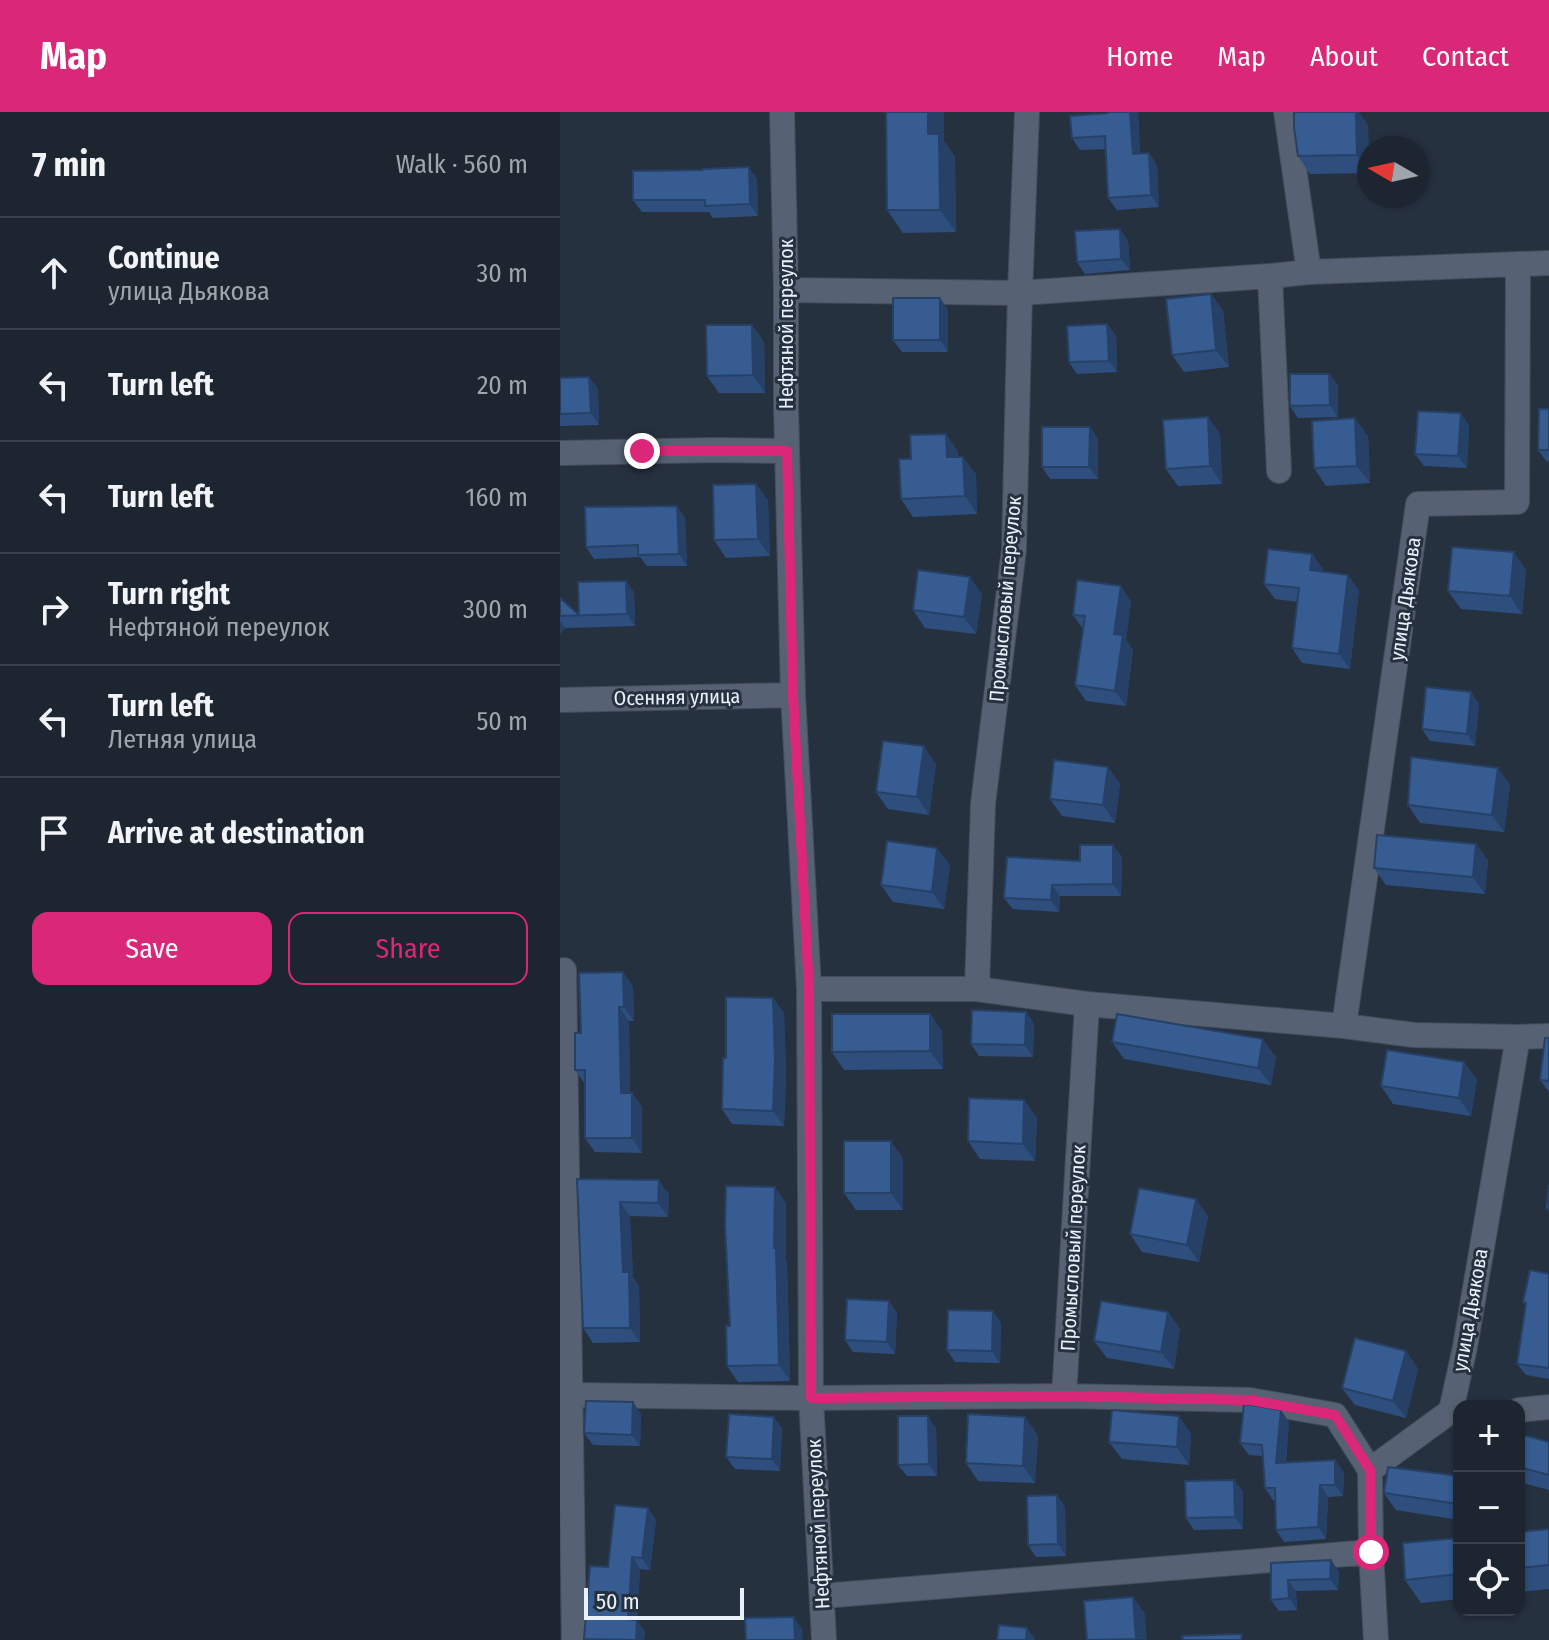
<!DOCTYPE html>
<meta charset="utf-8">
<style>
body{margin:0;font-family:"Fira Sans Condensed",sans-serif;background:#29313c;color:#f1f3f6}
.controls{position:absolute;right:24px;bottom:24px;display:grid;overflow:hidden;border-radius:16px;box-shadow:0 2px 6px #0004}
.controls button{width:72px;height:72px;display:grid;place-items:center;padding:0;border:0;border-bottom:2px solid #3a424c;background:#1c2530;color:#f1f3f6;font:40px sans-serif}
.compass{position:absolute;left:797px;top:24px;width:72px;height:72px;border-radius:50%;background:#1c2530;box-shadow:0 2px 6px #0004;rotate:279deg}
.scale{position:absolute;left:24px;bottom:20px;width:160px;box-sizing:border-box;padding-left:8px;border:4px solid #eaf1fb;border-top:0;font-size:22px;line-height:28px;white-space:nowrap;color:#eaf1fb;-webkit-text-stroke:6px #263140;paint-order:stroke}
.stop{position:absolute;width:24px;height:24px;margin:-18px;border:6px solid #db2777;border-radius:50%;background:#fff}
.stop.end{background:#db2777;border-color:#fff;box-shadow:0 2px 8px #0008}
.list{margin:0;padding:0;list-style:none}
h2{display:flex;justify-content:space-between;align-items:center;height:104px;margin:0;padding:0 32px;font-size:34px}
h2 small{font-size:26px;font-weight:400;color:#a0a5ab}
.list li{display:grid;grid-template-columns:52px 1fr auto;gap:24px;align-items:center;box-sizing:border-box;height:112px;padding:0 32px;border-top:2px solid #3a424c}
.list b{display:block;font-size:30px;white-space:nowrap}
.list p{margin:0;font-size:26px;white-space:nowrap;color:#a0a5ab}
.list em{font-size:26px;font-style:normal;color:#a0a5ab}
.actions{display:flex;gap:16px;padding:24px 32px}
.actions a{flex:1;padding:18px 0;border:2px solid #db2777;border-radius:16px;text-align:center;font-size:28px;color:#db2777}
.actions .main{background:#db2777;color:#fff}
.icon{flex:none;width:44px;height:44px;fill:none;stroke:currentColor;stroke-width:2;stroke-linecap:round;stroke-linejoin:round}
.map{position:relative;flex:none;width:989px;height:1528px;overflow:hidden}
header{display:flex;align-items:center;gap:48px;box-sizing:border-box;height:112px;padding:0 40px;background:#db2777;color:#fff}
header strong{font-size:38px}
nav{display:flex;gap:44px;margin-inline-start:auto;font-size:28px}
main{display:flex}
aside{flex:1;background:#1c2530}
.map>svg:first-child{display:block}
</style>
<header>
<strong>Map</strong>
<nav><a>Home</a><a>Map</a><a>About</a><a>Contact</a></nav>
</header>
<main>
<aside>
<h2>7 min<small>Walk · 560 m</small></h2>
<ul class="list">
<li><svg class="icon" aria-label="ahead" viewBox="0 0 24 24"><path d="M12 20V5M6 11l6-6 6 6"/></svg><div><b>Continue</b><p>улица Дьякова</p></div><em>30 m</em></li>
<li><svg class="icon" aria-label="left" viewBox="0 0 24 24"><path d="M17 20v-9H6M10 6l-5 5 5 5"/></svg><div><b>Turn left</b></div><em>20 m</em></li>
<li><svg class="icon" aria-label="left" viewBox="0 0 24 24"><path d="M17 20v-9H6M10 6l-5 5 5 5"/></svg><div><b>Turn left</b></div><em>160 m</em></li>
<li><svg class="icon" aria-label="right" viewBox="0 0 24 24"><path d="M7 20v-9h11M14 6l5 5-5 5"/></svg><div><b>Turn right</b><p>Нефтяной переулок</p></div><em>300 m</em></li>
<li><svg class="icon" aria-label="left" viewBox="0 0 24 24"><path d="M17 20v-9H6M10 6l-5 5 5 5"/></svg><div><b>Turn left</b><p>Летняя улица</p></div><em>50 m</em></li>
<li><svg class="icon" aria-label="arrive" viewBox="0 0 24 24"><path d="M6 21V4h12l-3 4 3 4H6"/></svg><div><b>Arrive at destination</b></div></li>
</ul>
<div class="actions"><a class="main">Save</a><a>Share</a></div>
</aside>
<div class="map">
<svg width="989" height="1528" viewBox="0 0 989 1528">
<rect width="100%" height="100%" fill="#263140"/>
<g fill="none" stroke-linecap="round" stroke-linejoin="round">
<defs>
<path id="minor" d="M222,0l4,178v116l7,289 16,294 2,409 13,242
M726,0l23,160
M710,164l9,195
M226,178l234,3 250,-17 39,-4 240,-9
M0,341l156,-3 71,1
M0,588l233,-5
M4,858l10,670
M249,877h168l110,15 257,22 70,9 104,2 31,-1
M417,877l6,-185 31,-255 6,-256 7,-181
M784,914l74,-522 99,-2 1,-238
M11,1283l240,3 253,-2 186,4 85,15 35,55
M504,1284l23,-392
M959,1298l30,-3
M262,1484l549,-44
M816,1528l-5,-88 -1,-82 81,-59 14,-64 53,-310"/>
</defs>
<use href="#minor" stroke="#444c59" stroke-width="26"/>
<use href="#minor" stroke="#566273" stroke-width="24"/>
</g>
<path fill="#2e4f7e" d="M326,0h58v29l11,16 1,75 -53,1 -16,-23z
M578,0l2,42 9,-1 8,12 2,42 -42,3 -9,-12 -2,-49 -26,1 -8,-12z
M808,13l1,48 -59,1 -12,-18z
M143,58l54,9 1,37 -45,2 -4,-6h-67l-9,-12z
M560,117l8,12 2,29 -45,4 -8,-12z
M651,182l12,17 6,56 -45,5 -12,-17z
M380,186l8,12v42h-46l-9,-12z
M547,212l9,12 1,36 -40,2 -8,-12z
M192,213l12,17 1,51h-46l-12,-17z
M769,262l9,11v32l-40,1 -8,-12z
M29,265l9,12 1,36 -39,1v-48z
M989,297v52h-3l-8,-11z
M648,305l12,17 2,50 -44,2 -12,-17z
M909,313l-2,43 -43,-2 -9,-12z
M530,315l8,12v40h-48l-8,-12z
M808,324l2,47 -44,3 -12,-18z
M398,339v6l18,17 1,40 -64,3 -12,-18 10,-40z
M196,372l12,17 2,55 -44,2 -12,-18z
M117,394l8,12 2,48h-40l-7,-9 -46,2 -8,-12z
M752,442l11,15 -1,3 37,18 -9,79 -48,-6 -10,-15 6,-46 -23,-3 -11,-15z
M966,458l-4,44 -61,-5 -13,-18z
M74,480l1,34 -70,2 -5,6v-36l19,17z
M422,482l-6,40 -51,-6 -12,-18z
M571,489l-5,39 7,10 -7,56 -40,-5 -11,-16 8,-56 -10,-14z
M911,580l8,12 -4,42 -45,-5 -8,-12z
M376,652l-7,51 -41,-6 -12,-17z
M548,655l12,17 -5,39 -53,-7 -12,-17z
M938,656l12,17 -6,47 -84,-9 -12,-18z
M916,732l12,17 -3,33 -99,-9 -12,-17z
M553,733l9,12 -1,39h-61l-1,16 -46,-3 -9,-11z
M390,753l-6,44 -51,-7 -12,-17z
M73,874l1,35h-5l1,72h2l10,14v46l-47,-1 -10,-14v-54l-10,-14 6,-37z
M213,886l11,15 2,62 -2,51 -52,-2 -10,-15 4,-51z
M370,902l12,17 1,38 -99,1 -12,-18z
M474,911l-1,34 -54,-1 -8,-12z
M989,926v54l-9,-12z
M552,930l164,15 -5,28 -147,-26z
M917,967l-6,37 -78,-12 -12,-18z
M464,988l13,18 -2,43 -55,-2 -12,-18z
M343,1046v52h-47l-12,-17z
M17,1067l92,15 -1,23 -38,-1 3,61 6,9 1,56 -47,1 -10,-15z
M226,1091v58l1,2 3,118 -52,1 -11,-16 3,-40z
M648,1104l-9,46 -57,-10 -12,-18z
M989,1162v105l-23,-4 -9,-11 9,-58 -3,-4z
M329,1189l8,12 -2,41 -42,-2 -8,-12z
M433,1199l8,12 -1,40 -45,-1 -8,-12z
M608,1200l12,17 -6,40 -67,-11 -13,-17z
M846,1239l12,18 -12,49 -51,-13 -13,-17z
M81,1302l-1,32 -47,-1 -9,-12z
M214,1305l8,12 -2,42 -45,-2 -9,-12z
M729,1310l-3,40 58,10 -1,24 -15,1 -2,42 -42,3 -8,-12 -1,-30h-2l-8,-12 -2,-32 -14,-1 -9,-12z
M376,1316l1,48h-30l-9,-11z
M631,1321l-2,32 -67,-6 -13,-17z
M959,1322l30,8v48l-30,-8z
M478,1323l-3,48 -57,-2 -12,-18z
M899,1364v44l-63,-10 -12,-17z
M674,1368l9,12v37l-49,1 -8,-12z
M497,1383l8,12 1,49 -30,1 -8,-12z
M88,1396l8,12 -6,50 -10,-1 -3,51 8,12 -1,8h-60l24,-73z
M989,1417v60l-30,3v-60z
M899,1426v61l-38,4 -16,-23z
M771,1448l8,12 -1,18 -42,1 1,19 -18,1 -8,-11v-37z"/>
<path fill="#264066" d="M368,0h16v29l11,16 1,75 -16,-22 -12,-76z
M570,0h8l3,54 -8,-12z
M796,0h3l9,13 1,48 -12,-18z
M589,41l8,12 2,42 -8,-12z
M189,55l8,12 1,37 -8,-12z
M560,117l8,12 2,29 -9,-11z
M651,182l12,17 6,56 -13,-17z
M380,186l8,12v42l-8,-12z
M547,212l9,12 1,36 -8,-11z
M192,213l12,17 1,51 -12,-18z
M769,262l9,11v32l-8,-12z
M29,265l9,12 1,36 -8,-12z
M901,301l8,12 -2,43 -9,-12z
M648,305l12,17 2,50 -12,-18z
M795,306l13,18 2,47 -13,-17z
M530,315l8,12v40l-9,-12z
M386,322l12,17 1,24 -12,-18z
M403,345l13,17 1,40 -12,-18z
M196,372l12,17 2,55 -12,-17z
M117,394l8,12 2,48 -8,-12z
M954,440l12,18 -4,44 -12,-18z
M752,442l11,15 -2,16 -11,-15z
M788,463l11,15 -9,79 -11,-15z
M410,465l12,17 -6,40 -12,-17z
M66,469l8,11 1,34 -8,-12z
M561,474l10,15 -5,39 7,10 -7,56 -11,-15 -1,-57z
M0,508l5,8 -5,6z
M911,580l8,12 -4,42 -8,-12z
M364,634l12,18 -7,51 -12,-18z
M548,655l12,17 -5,39 -12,-18z
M938,656l12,17 -6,47 -12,-17z
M916,732l12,17 -3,33 -12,-17z
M553,733l9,12 -1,39 -8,-12z
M377,736l13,17 -6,44 -12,-17z
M492,773l8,11 -1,16 -8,-12z
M63,860l10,14 1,35 -10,-14z
M213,886l11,15 2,62 -2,51 -11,-15z
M59,895l10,14 1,86 -9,-14z
M466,900l8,11 -1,34 -8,-12z
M370,902l12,17 1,38 -13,-18z
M703,927l13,18 -5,28 -13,-17z
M904,950l13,17 -6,37 -12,-18z
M72,981l10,14v46l-10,-15z
M464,988l13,18 -2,43 -12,-17z
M331,1029l12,17v52l-12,-17z
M99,1068l10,14 -1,23 -10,-14z
M215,1075l11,16v58l1,2 3,118 -11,-16 -5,-117z
M636,1087l12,17 -9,46 -12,-17z
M60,1090l10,14 3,61 6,9 1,56 -10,-14 -7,-56z
M329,1189l8,12 -2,41 -8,-12z
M433,1199l8,12 -1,40 -8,-12z
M608,1200l12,17 -6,40 -13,-17z
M846,1239l12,18 -12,49 -13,-17z
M73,1290l8,12 -1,32 -8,-11z
M721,1298l8,12 -5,53 -8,-12z
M368,1304l8,12 1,48 -8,-12z
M619,1304l12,17 -2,32 -12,-18z
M214,1305l8,12 -2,42 -8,-12z
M465,1305l13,18 -3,48 -12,-17z
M775,1348l9,12 -1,24 -8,-11z
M674,1368l9,12v37l-8,-12z
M760,1373l8,12 -2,42 -8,-12z
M497,1383l8,12 1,49 -8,-12z
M88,1396l8,12 -6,50 -8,-12z
M72,1445l8,12 -3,51 8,12 -1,8h-8l-8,-21z
M771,1448l8,12 -1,18 -8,-11z
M728,1468l8,11 1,19 -8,-12z
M573,1485l12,17 2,26 -11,-1z
M234,1505l8,12 1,11h-8z
M467,1516l9,12h-10z"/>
<path fill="#365c92" stroke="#264066" stroke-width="2" d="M326,0h42v22h11l1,76h-53z
M548,0h22l3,42 16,-1 2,42 -43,3 -3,-62 -33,2 -2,-22 38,-3z
M734,0h62l1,43 -59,1 -4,-28z
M189,55l1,37 -45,2v-6h-72v-29l70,-1v-1z
M560,117l1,30 -44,3 -2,-31z
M651,182l5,56 -44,5 -6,-56z
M333,186h47v42h-47z
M547,212l2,37 -40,1 -2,-36z
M146,213h46l1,50 -46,1z
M730,262h39l1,31 -40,1z
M29,265l2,36 -31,1v-36z
M979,297h10v41h-11z
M858,299l43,2 -3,43 -43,-2z
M648,305l2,49 -44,3 -3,-49z
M795,306l2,48 -43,2 -2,-47z
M482,315h48l-1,40h-47z
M386,322l1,23h16l2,39 -64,3 -2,-40h12l-1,-24z
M196,372l2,55 -44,1 -1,-55z
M117,394l2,48 -41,1v-10l-52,2 -1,-40z
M892,435l62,5 -4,44 -62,-5z
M708,437l44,5 -2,16 38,5 -9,79 -47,-6 7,-60 -35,-4z
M358,458l52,7 -6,40 -51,-7z
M517,468l44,6 -7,48 9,1 -8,56 -40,-6 10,-69 -12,-1z
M66,469l1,33 -67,2v-18l19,17 -1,-33z
M866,575l45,5 -4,42 -45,-5z
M323,629l41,5 -7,51 -41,-5z
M851,645l87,11 -6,47 -84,-10z
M494,648l54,7 -5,38 -53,-6z
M817,723l99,9 -3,33 -99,-9z
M327,729l50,7 -5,44 -51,-7z
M520,733h33v39l-61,1 -1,15 -47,-2 3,-41 73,4z
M63,860l1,35h-5l2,86h11v45h-47v-68h-10v-37h6l-2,-60z
M166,885l47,1 2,61 -2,52 -51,-2 1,-51h3z
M412,898l54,2 -1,33 -54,-1z
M272,902h98v37l-98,1z
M557,902l146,25 -5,29 -146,-26z
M985,926h4v43l-9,-1z
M827,938l77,12 -5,36 -78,-12z
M409,986l55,2 -1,44 -55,-3z
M284,1029h47v52h-47z
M17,1067l82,1 -1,23 -38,-1 3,70h6l1,56h-47z
M989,1073v24h-3z
M166,1074l49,1 -1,61h2l3,117 -52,1 -1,-40h4l-5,-100z
M579,1076l57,11 -9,46 -57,-11z
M970,1158l19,4v94l-32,-4 9,-61 -3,-1z
M287,1187l42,2 -2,41 -42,-2z
M541,1189l67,11 -7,40 -67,-11z
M388,1198l45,1 -1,40 -45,-1z
M795,1226l51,13 -13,50 -51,-13z
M26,1289l47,1 -1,33 -48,-2z
M684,1292l37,6 -5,53 59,-3v25h-15l-2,42 -42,3 -1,-42h-10l-3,-43 -22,-2z
M552,1298l67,6 -2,31 -68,-5z
M169,1302l45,3 -2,42 -46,-2z
M408,1302l57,3 -2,49 -57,-3z
M338,1304h30l1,48 -31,1z
M959,1322l30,8v33l-30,-8z
M828,1355l71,9v28l-75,-11z
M674,1368l1,37 -49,1 -1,-37z
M497,1383l1,49 -30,1 -1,-49z
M55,1393l33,3 -6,50 -10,-1 -4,62 9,1 -1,20 -52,-1 6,-73 18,1z
M989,1417v36l-30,3v-36z
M899,1426v36l-54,6 -2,-37z
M771,1448l-1,19 -42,1 1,18 -18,2v-37z
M573,1485l3,42 -49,1 -3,-39z
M234,1505l1,23h-49l-1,-22z
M439,1513l28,3 -1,12h-29z
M682,1522l-1,6h-58l-1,-4z"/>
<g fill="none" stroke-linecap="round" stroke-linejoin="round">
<path stroke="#db2777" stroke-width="10" d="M82,339h145l6,244 16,294 2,409 253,-2 186,4 85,15 35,55 1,82"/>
</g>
<g text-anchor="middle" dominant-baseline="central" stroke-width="6" stroke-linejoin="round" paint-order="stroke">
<g font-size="20" fill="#eaf1fb" stroke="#263140">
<text transform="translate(226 212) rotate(-90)">Нефтяной переулок</text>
<text transform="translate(445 487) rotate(-85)">Промысловый переулок</text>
<text transform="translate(845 487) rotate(-82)">улица Дьякова</text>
<text transform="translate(117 585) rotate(-1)">Осенняя улица</text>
<text transform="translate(513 1136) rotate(-87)">Промысловый переулок</text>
<text transform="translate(910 1198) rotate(-80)">улица Дьякова</text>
<text transform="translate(258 1412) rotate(-93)">Нефтяной переулок</text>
</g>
</g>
</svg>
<div class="controls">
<button>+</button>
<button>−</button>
<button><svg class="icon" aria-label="locate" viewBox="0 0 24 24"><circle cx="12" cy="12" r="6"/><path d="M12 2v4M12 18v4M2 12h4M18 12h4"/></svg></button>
</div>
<svg class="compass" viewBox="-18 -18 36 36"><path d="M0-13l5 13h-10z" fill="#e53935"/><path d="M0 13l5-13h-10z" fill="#a0a5ab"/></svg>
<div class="scale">50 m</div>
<div class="stop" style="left:811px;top:1440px"></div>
<div class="stop end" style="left:82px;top:339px"></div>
</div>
</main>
